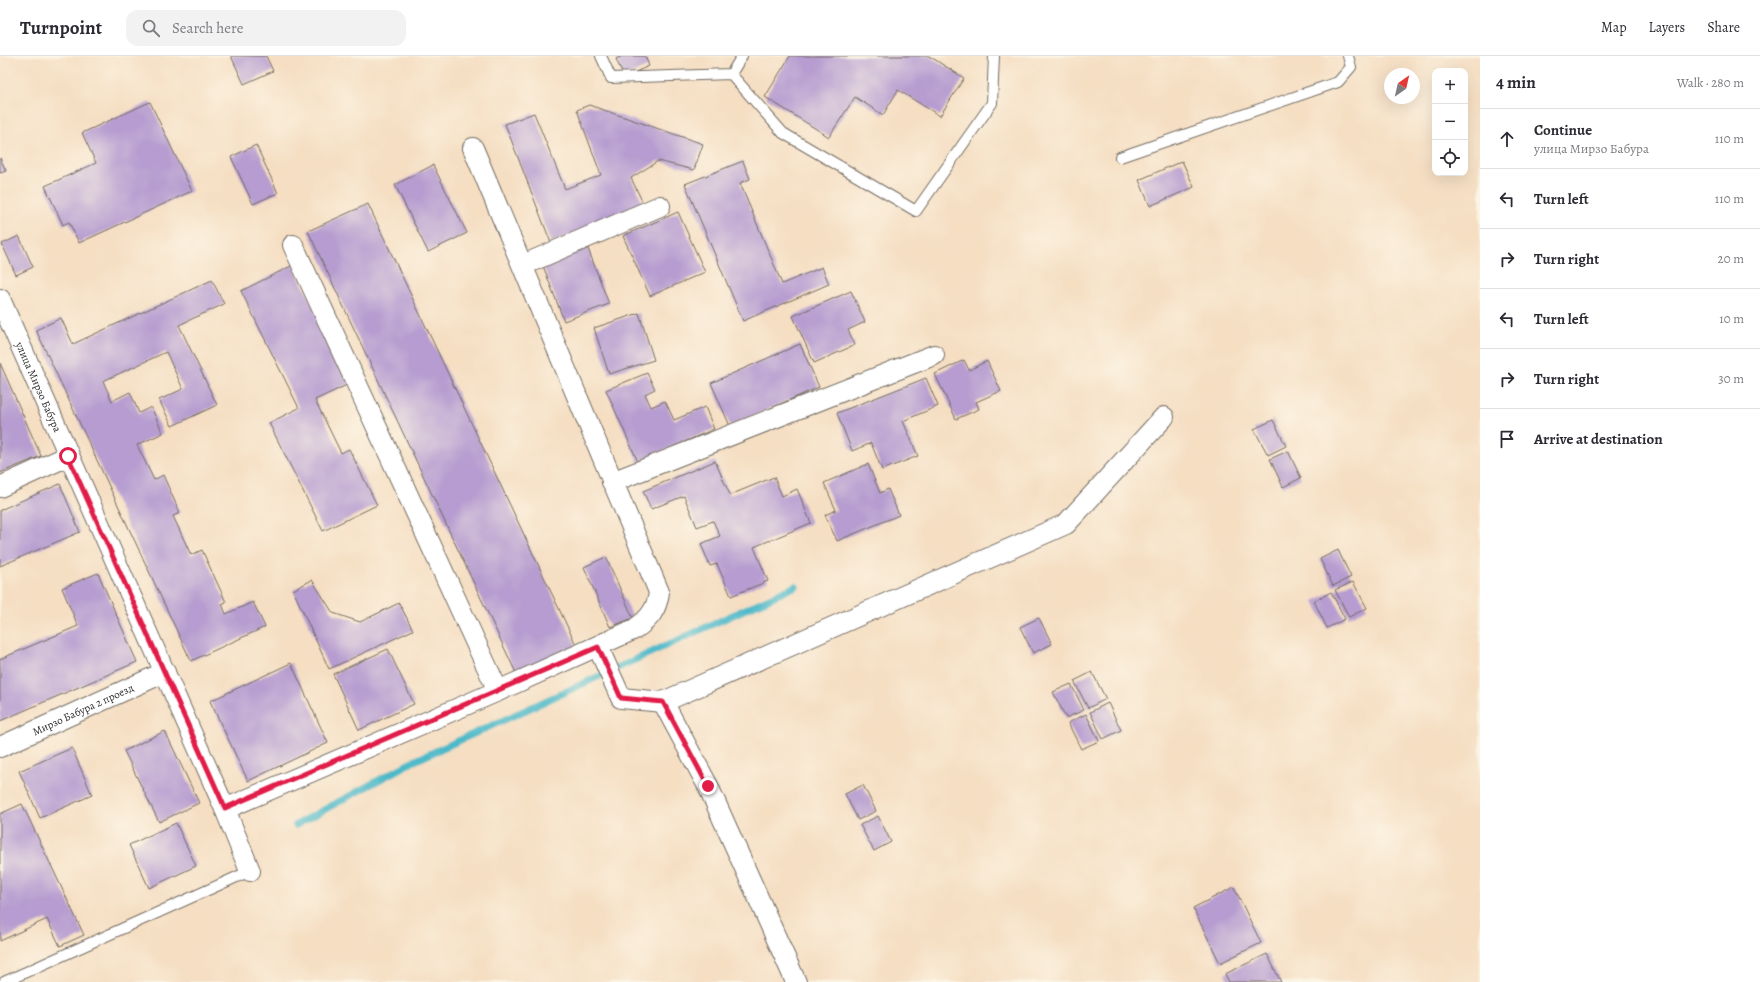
<!DOCTYPE html>
<meta charset="utf-8">
<style>
body{margin:0;font-family:Alegreya,serif;background:#f2f2f3;color:#2b2b33}
.controls{position:absolute;right:12px;top:12px;display:grid;overflow:hidden;border-radius:8px;box-shadow:0 4px 16px #0002}
.controls button{width:36px;height:36px;display:grid;place-items:center;padding:0;border:0;border-bottom:1px solid #e1e1e2;background:#fff;color:#2b2b33;font:20px sans-serif}
.compass{position:absolute;left:1384px;top:12px;width:36px;height:36px;border-radius:50%;background:#fff;box-shadow:0 4px 16px #0002;rotate:34deg}
.stop{position:absolute;width:12px;height:12px;margin:-9px;border:3px solid #e11d48;border-radius:50%;background:#fff}
.stop.end{background:#e11d48;border-color:#fff;box-shadow:0 1px 4px #0008}
.list{margin:0;padding:0;list-style:none}
h2{display:flex;justify-content:space-between;align-items:center;height:52px;margin:0;padding:0 16px;font-size:17px}
h2 small{font-size:13px;font-weight:400;color:#7c7c81}
.list li{display:grid;grid-template-columns:26px 1fr auto;gap:12px;align-items:center;box-sizing:border-box;height:60px;padding:0 16px;border-top:1px solid #e1e1e2}
.list b{display:block;font-size:15px;white-space:nowrap}
.list p{margin:0;font-size:13px;white-space:nowrap;color:#7c7c81}
.list em{font-size:13px;font-style:normal;color:#7c7c81}
.icon{flex:none;width:22px;height:22px;fill:none;stroke:currentColor;stroke-width:2;stroke-linecap:round;stroke-linejoin:round}
.map{position:relative;flex:none;width:1480px;height:926px;overflow:hidden}
header{display:flex;align-items:center;gap:24px;box-sizing:border-box;height:56px;padding:0 20px;background:#fff;border-bottom:1px solid #e1e1e2}
header strong{font-size:19px}
nav{display:flex;gap:22px;margin-inline-start:auto;font-size:14px}
.search{width:280px;height:36px;background:#f2f2f3;display:flex;align-items:center;gap:10px;box-sizing:border-box;padding:0 14px;border-radius:12px;color:#7c7c81;font-size:15px}
main{display:flex}
aside{flex:1;background:#fff}
.map>svg:first-child{display:block}
</style>
<header>
<strong>Turnpoint</strong>
<div class="search"><svg class="icon" aria-label="search" viewBox="0 0 24 24"><circle cx="10" cy="10" r="6"/><path d="M15 15l6 6"/></svg>Search here</div>
<nav><a>Map</a><a>Layers</a><a>Share</a></nav>
</header>
<main>
<div class="map">
<svg width="1480" height="926" viewBox="0 0 1480 926">
<rect width="100%" height="100%" fill="#fcf5e5"/>
<filter id="ink" filterUnits="userSpaceOnUse"><feTurbulence type="fractalNoise" baseFrequency=".025" numOctaves="2"/><feDisplacementMap in="SourceGraphic" scale="8" xChannelSelector="R" yChannelSelector="G"/><feConvolveMatrix kernelMatrix="1 2 1 2 8 2 1 2 1" color-interpolation-filters="sRGB"/></filter>
<filter id="wash" filterUnits="userSpaceOnUse"><feTurbulence type="fractalNoise" baseFrequency=".012" numOctaves="4" result="noise"/><feDisplacementMap in="SourceGraphic" scale="16" xChannelSelector="R" yChannelSelector="G"/><feGaussianBlur stdDeviation="0.9" result="paint"/><feColorMatrix in="noise" values="0 0 0 0 0 0 0 0 0 0 0 0 0 0 0 0 0 1.4 0 .05"/><feComposite in="paint" operator="in"/></filter>
<g filter="url(#wash)">
<rect width="100%" height="100%" fill="#f5dec2"/>
<g fill="none" stroke-linecap="round" stroke-linejoin="round">
<path stroke="#4db9c9" stroke-width="7" d="M296,769l116,-63 384,-176"/>
</g>
<g id="blocks">
<path fill="#b69cd0" d="M231,0h35l7,15 -29,13z
M622,0h23l4,10 -25,11 -8,-18z
M790,0h139l35,22 -24,38 -42,-26 -15,25 -28,-18 -26,40 -64,-40z
M150,46l42,89 -113,52 -10,-21 -6,3 -18,-39 51,-23 -14,-30z
M589,49l114,39 -9,26 -36,-9 -27,17 14,29 -94,36 -46,-119 29,-11 31,76 36,-14 -24,-65z
M256,89l22,48 -25,11 -22,-47z
M0,102l6,13 -6,2z
M743,105l7,18 -10,4 42,101 40,-17 7,17 -86,37 -58,-137z
M1182,105l12,26 -44,19 -11,-26z
M433,109l34,68 -39,19 -33,-67z
M368,148l209,443 -60,28 -209,-444z
M678,156l27,60 -55,24 -27,-60z
M19,180l14,31 -17,8 -14,-31z
M587,190l22,58 -45,17 -22,-58z
M293,209l58,118 -36,17 26,53 8,-4 28,56 -54,26 -54,-108 30,-15 -58,-117z
M212,224l12,24 -45,21 38,80 -45,21 -13,-26 24,-11 -17,-37 -63,29 9,20 18,-9 9,21 12,-6 12,26 -26,12 17,35 9,-5 17,38 -7,3 18,39 11,-5 24,52 -4,2 4,10 27,-12 12,25 -74,34 -155,-331 25,-12 12,26z
M851,235l14,31 -17,8 7,15 -41,18 -21,-47z
M639,257l15,47 -45,14 -15,-46z
M800,288l19,43 -89,39 -19,-43z
M964,304l5,10 18,-9 14,30 -25,11 3,7 -23,10 -21,-45z
M0,307l41,93 -41,17z
M647,317l8,16 -10,5 6,13 14,-6 9,19 31,-13 9,22 -76,33 -32,-72z
M926,322l12,28 -35,15 15,35 -36,14 -11,-27 -19,8 -15,-38z
M1273,364l13,26 -18,9 -14,-26z
M1288,395l13,27 -18,9 -13,-28z
M715,405l15,34 44,-18 8,19 15,-7 14,34 -57,24 14,34 -37,15 -14,-32 -7,2 -9,-22 19,-8 -7,-15 -16,6 -13,-31 -33,13 -8,-18z
M868,408l12,29 8,-4 11,26 -62,26 -12,-26 11,-5 -12,-27z
M60,428l20,48 -80,34v-56z
M1338,494l13,27 -18,9 -13,-27z
M606,501l27,61 -23,9 -26,-60z
M98,517l39,89 -137,59v-62l78,-33 -16,-38z
M312,524l21,33 27,9 39,-19 14,27 -84,39 -36,-79z
M1353,526l14,26 -18,9 -14,-27z
M1331,536l14,27 -18,9 -13,-27z
M1039,562l13,26 -19,9 -13,-26z
M388,593l26,55 -55,26 -26,-56z
M291,607l37,80 -80,38 -38,-80z
M1092,616l14,27 -18,9 -14,-27z
M1071,628l13,26 -18,8 -13,-26z
M1108,647l13,27 -18,9 -13,-27z
M1086,658l13,27 -18,8 -13,-26z
M165,675l34,72 -40,19 -35,-71z
M72,692l20,47 -52,23 -21,-47z
M863,729l13,26 -18,9 -13,-26z
M22,748l62,131 -24,11 -13,-27 -47,22v-127z
M878,760l13,26 -17,9 -14,-26z
M176,767l20,43 -47,22 -20,-43z
M1234,831l27,56 -41,20 -27,-55z
M1267,898l14,28h-52l-4,-8z"/>
</g>
</g>
<g filter="url(#ink)">
<use href="#blocks" fill-opacity="0" stroke="#726a60" stroke-width="1"/>
<g fill="none" stroke-linecap="round" stroke-linejoin="round">
<defs>
<path id="service" d="M601,0l10,22 120,-4
M731,18l52,59 133,78 76,-108 2,-47
M731,18l11,-18
M1120,101l218,-75 13,-15 -3,-11
M4,926l246,-111"/>
<g id="minor">
<path d="M293,189l205,446"/>
<path d="M523,209l137,-59"/>
<path id="s1" d="M0,243l225,510 25,62"/>
<path d="M612,426l322,-127"/>
<path d="M0,431l68,-31"/>
<path d="M598,591l23,51 42,4 45,84 88,196"/>
<path d="M663,646l403,-178 98,-107"/>
<path id="s2" d="M0,691l165,-75"/>
<path d="M225,753l273,-118 137,-62c14,-10 22,-19 24,-37l-186,-444"/>
</g>
</defs>
<use href="#service" stroke="#726a60" stroke-width="12"/>
<use href="#minor" stroke="#726a60" stroke-width="22"/>
<use href="#service" stroke="#fff" stroke-width="10"/>
<use href="#minor" stroke="#fff" stroke-width="20"/>
</g>
</g>
<g fill="none" stroke-linecap="round" stroke-linejoin="round" filter="url(#ink)">
<path stroke="#e11d48" stroke-width="5" d="M68,400l157,352 373,-161 23,51 42,4 45,84"/>
</g>
<g text-anchor="middle" dominant-baseline="central" stroke-width="4" stroke-linejoin="round" paint-order="stroke">
<g font-size="11" fill="#2b2b2b" stroke="#fcf5e5">
<text stroke="none"><textPath href="#s1" startOffset="96">улица Мирзо Бабура</textPath></text>
<text stroke="none"><textPath href="#s2" startOffset="91">Мирзо Бабура 2 проезд</textPath></text>
</g>
</g>
</svg>
<div class="controls">
<button>+</button>
<button>−</button>
<button><svg class="icon" aria-label="locate" viewBox="0 0 24 24"><circle cx="12" cy="12" r="6"/><path d="M12 2v4M12 18v4M2 12h4M18 12h4"/></svg></button>
</div>
<svg class="compass" viewBox="-18 -18 36 36"><path d="M0-13l5 13h-10z" fill="#e53935"/><path d="M0 13l5-13h-10z" fill="#7c7c81"/></svg>
<div class="stop" style="left:68px;top:400px"></div>
<div class="stop end" style="left:708px;top:730px"></div>
</div>
<aside>
<h2>4 min<small>Walk · 280 m</small></h2>
<ul class="list">
<li><svg class="icon" aria-label="ahead" viewBox="0 0 24 24"><path d="M12 20V5M6 11l6-6 6 6"/></svg><div><b>Continue</b><p>улица Мирзо Бабура</p></div><em>110 m</em></li>
<li><svg class="icon" aria-label="left" viewBox="0 0 24 24"><path d="M17 20v-9H6M10 6l-5 5 5 5"/></svg><div><b>Turn left</b></div><em>110 m</em></li>
<li><svg class="icon" aria-label="right" viewBox="0 0 24 24"><path d="M7 20v-9h11M14 6l5 5-5 5"/></svg><div><b>Turn right</b></div><em>20 m</em></li>
<li><svg class="icon" aria-label="left" viewBox="0 0 24 24"><path d="M17 20v-9H6M10 6l-5 5 5 5"/></svg><div><b>Turn left</b></div><em>10 m</em></li>
<li><svg class="icon" aria-label="right" viewBox="0 0 24 24"><path d="M7 20v-9h11M14 6l5 5-5 5"/></svg><div><b>Turn right</b></div><em>30 m</em></li>
<li><svg class="icon" aria-label="arrive" viewBox="0 0 24 24"><path d="M6 21V4h12l-3 4 3 4H6"/></svg><div><b>Arrive at destination</b></div></li>
</ul>
</aside>
</main>
